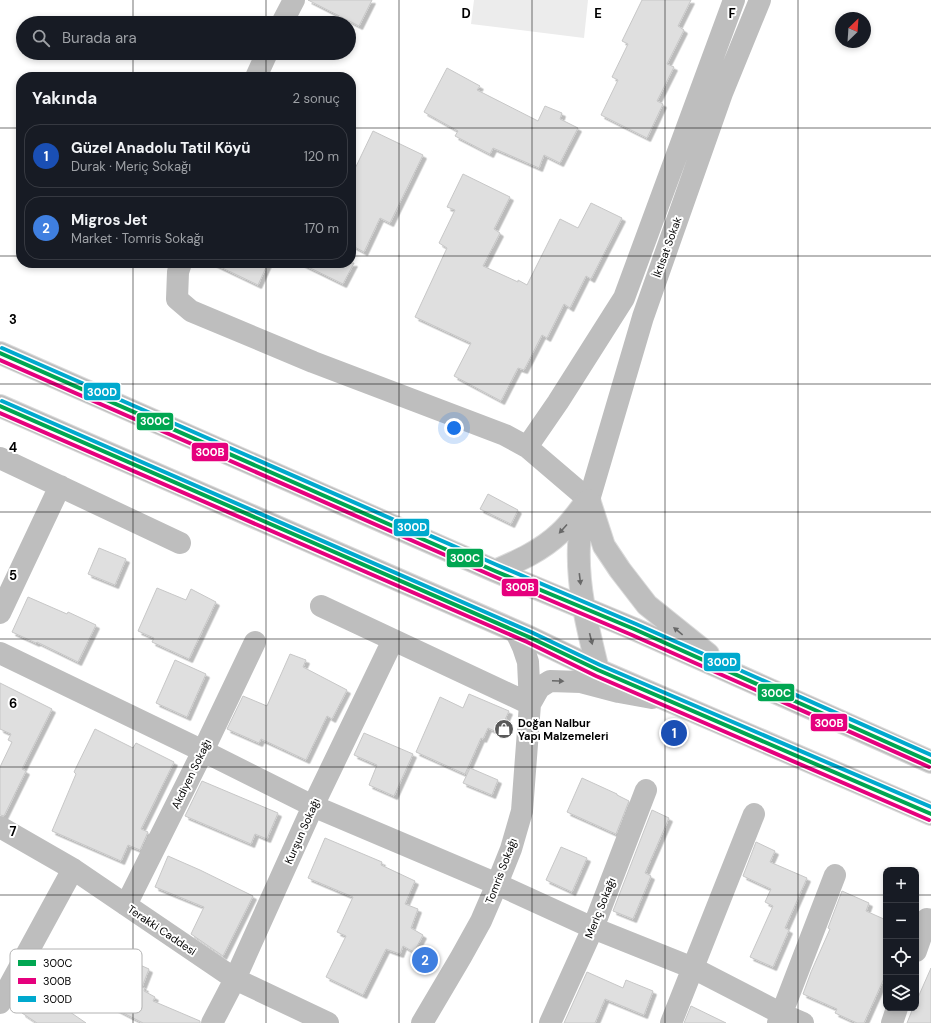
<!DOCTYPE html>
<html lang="tr">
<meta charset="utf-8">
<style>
body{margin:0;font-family:"DM Sans",sans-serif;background:#20242c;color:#f1f3f6}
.controls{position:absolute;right:12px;bottom:12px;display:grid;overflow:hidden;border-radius:8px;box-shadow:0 2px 6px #0003}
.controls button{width:36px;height:36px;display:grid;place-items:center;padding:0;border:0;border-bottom:1px solid #363941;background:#171b24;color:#f1f3f6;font:20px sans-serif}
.compass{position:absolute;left:835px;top:12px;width:36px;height:36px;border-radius:50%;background:#171b24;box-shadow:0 2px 6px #0003;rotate:25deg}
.you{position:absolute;left:454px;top:428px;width:14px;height:14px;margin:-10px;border:3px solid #fff;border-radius:50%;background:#1a73e8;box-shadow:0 0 0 6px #1a73e833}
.badge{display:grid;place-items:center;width:26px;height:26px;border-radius:50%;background:#adaeaf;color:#fff;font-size:13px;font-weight:700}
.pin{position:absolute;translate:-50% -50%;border:2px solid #fff;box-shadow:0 1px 4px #0006}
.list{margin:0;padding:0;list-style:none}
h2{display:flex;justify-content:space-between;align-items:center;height:52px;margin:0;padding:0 16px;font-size:17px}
h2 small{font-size:13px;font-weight:400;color:#9ea1a6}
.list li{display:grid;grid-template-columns:26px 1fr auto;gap:12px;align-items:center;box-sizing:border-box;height:64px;margin:0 8px 8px;padding:0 8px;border:1px solid #363941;border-radius:16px}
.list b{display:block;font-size:15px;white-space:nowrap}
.list p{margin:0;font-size:13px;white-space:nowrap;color:#9ea1a6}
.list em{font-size:13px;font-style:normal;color:#9ea1a6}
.icon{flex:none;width:22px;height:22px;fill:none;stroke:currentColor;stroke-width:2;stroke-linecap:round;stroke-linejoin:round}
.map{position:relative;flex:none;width:931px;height:1023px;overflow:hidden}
.search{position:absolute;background:#171b24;box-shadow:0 2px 6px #0003;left:16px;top:16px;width:340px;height:44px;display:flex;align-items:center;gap:10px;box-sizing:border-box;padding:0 14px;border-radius:22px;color:#9ea1a6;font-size:15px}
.panel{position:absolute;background:#171b24;box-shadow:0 2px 6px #0003;left:16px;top:72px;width:340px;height:196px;border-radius:16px}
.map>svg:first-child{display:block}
</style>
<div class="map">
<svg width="931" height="1023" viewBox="0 0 931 1023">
<defs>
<filter id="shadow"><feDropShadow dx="3.5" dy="3.5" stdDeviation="0" flood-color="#0004"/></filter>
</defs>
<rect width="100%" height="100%" fill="#fff"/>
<path fill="#ececec" d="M474,0h114l-4,38 -113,-14z"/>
<path fill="#dfdfdf" stroke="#c7c7c7" filter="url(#shadow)" d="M308,0h64l-13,26z
M642,0h49l-13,26 6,4 -17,34 7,3 -17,34 6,3 -16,34 -46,-23 17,-35 -6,-3 16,-33 -6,-3z
M447,68l33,18 -3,4 61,31 7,-15 17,7 -2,6 18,9 -18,35 -16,-8 -5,13 -46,-20 -3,6 -35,-18 3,-5 -34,-19z
M373,131l50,24 -33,68 -10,-5 -16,34 -13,-7v-68z
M463,174l47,23 -16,32 6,4 -17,33 35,16v-2l9,5 33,-66 18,9 13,-25 31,15 -31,61 -5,-3 -16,32 -6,-4 -17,34 -5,-3 -18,35 -6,-2 -17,33 -47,-25 17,-33 -56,-26 32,-69 -8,-5 16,-33 -8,-3z
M212,263h56l-10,22z
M300,263h54l-11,21z
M488,494l30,16 -7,14 -31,-15z
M99,548l27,11 -11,26 -27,-11z
M157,588l29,12 5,-11 25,13 -27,57 -37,-17 2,-4 -16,-7z
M28,597l39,17 1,-2 28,13 -18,37 -41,-20 -1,1 -24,-11z
M290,654l16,6 -3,7 44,23 -15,29 -5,-3 -21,44 -45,-21 -2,4 -32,-14 16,-33 24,10z
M175,660l31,14 -19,43 -31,-14z
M0,683l52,26 -30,60 4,2 -22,45 -4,-1v-48l12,-25 -4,-2 3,-6 -11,-5z
M469,694l40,17 -10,22 -11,-5 -5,11 -2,-1 -16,36 -49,-22 24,-55 23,11z
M95,729l38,19 3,-5 38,19 -33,67 7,3 -8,18 -12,-5 -7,16 -69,-30 24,-57 -2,-2z
M364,733l49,21 -19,42 -25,-11 8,-20 -23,-10z
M470,768l28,12 -6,15 -29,-12z
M582,778l35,16v1l12,6 -13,33 -49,-22z
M202,781l76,32 -11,26 -12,-5 -4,10 -66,-28z
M652,810l17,8 -24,55 6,3 -18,43 -20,-8z
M325,838l57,24 -1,3 34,16 -10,23 13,5 -7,19 12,7 -9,17 -11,-6 -3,8 -14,-5 -23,46 -37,-18 20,-41 -9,-4 16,-35 -45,-19z
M756,842l19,9 -5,11 37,16 -22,50 4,2 -16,37 -23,-10 23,-51 -8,-4 6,-13 -28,-13z
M561,847l26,11 -15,34 -26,-12z
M168,856l32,14 53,26 -30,60 -32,-22 13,-27 -49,-20z
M842,891l27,12 -3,8 20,9v54l-22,49h-7l-22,-10 2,-4 -34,-15 8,-22 19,-43 -2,-1z
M122,957l27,12 -7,18 3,1 -1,3 11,6 -2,4 47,20v2h-57l-43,-22z
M931,968v55h-24l6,-15h3v-6z
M587,972l36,16 3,-8 27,11 -9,24 -39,-16 -10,24h-31z
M38,990l48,33h-49l-15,-10z
M691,1006l35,17h-42z"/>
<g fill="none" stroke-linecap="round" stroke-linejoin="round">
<defs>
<path id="highway" d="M0,353l495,218 139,58 297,133
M0,406l529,231 69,33 333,144
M589,500l15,46 16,24 27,35 61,49
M589,500c-3,13 -9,32 -10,45 -2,43 9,84 19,125
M495,571c23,-10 46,-20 65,-38 10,-9 18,-21 26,-31"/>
</defs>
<use href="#highway" stroke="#dbdbdb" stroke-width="24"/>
<path stroke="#bebebe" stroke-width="22" d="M282,23l12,-23
M256,77l11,-24
M181,263l-3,9 -1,27 14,12 122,51 192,73 22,12 62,53 54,-183 79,-224 38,-93
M527,447l31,-45 66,-104 110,-298
M0,458l180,85
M321,606l209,98
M0,613l60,-127
M0,653l203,98 110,55 184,78 96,44 100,40 89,46 21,9
M530,704l9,-16 11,-7 31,1 38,10 33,6
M0,827l73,42 162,110 93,44
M126,905l77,-154 52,-109
M916,951l11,-32
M0,1003l73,-134
M212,1023l23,-44 78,-173 80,-166
M422,1023l39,-66 20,-36 16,-37 14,-35 11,-38 8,-107 -2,-42 -5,-15 -7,-15
M550,1023l43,-95 53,-138
M671,1023l83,-209
M778,1023l57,-148
M892,1023l5,-15"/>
<use href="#highway" stroke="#bebebe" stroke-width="22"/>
<defs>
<path id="bus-1" d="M0,353l495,218 139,58 297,133
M0,406l529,231 69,33 333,144"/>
<path id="bus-2" d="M0,360l493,216 139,59 297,132
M0,413l527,229 69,34 333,144"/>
<path id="bus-3" d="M2,348l495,217 139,59 295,131
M2,401l529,231 69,33 331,142"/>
</defs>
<use href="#bus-1" stroke="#fff" stroke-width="7"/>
<use href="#bus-2" stroke="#fff" stroke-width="7"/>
<use href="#bus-3" stroke="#fff" stroke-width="7"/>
<use href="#bus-1" stroke="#00a651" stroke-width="4"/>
<use href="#bus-2" stroke="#e5007d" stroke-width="4"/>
<use href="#bus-3" stroke="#00a9ce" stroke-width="4"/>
</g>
<defs><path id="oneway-solid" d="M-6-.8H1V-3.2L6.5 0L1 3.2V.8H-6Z"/></defs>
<g fill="#686868">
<use href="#oneway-solid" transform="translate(563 529) rotate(132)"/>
<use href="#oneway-solid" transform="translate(580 579) rotate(83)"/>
<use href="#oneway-solid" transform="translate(678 631) rotate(-141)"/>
<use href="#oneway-solid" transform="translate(591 639) rotate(76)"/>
<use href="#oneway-solid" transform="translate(558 681) rotate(2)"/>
</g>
<path fill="none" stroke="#000" stroke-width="1" stroke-opacity="0.55" d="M133,0v23M266,0v23M399,0v1023M532,0v1023M665,0v1023M798,0v1023M133,53v24M266,53v24M0,128h21M351,128h580M0,256h21M351,256h580M133,263v760M266,263v760M0,384h931M0,512h931M0,639h931M0,767h931M0,895h886M916,895h15"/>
<defs>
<symbol id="shop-disc" viewBox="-11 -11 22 22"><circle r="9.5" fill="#595959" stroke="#fff"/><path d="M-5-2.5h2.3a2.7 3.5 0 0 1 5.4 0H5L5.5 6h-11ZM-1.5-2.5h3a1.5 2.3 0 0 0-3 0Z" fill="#fff"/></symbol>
</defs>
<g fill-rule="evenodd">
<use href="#shop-disc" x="493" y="718" width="22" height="22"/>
</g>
<g text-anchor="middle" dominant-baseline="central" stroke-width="4" stroke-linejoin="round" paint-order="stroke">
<g font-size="11" fill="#000" stroke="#fff">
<text transform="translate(667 247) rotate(-70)">İktisat Sokak</text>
<text transform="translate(191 774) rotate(-64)">Akdiyen Sokağı</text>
<text transform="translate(302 831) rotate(-66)">Kurşun Sokağı</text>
<text transform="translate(501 871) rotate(-69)">Tomris Sokağı</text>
<text transform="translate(600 908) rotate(-68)">Meriç Sokağı</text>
<text transform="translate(162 930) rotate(34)">Terakki Caddesi</text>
</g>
<g font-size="11" font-weight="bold" fill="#000" stroke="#fff" text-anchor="start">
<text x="518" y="723">Doğan Nalbur<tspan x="518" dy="13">Yapı Malzemeleri</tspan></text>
</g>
</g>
<rect x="10" y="949" width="132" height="64" rx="6" fill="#fff" stroke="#b2b2b2" stroke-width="1"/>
<rect x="18" y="960" width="18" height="6" fill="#00a651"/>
<rect x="18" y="978" width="18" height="6" fill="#e5007d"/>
<rect x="18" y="996" width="18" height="6" fill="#00a9ce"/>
<g font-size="11" fill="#000">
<text x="43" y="967">300C</text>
<text x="43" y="985">300B</text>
<text x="43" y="1003">300D</text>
</g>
<g font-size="13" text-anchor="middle" font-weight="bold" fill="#000" stroke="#fff" stroke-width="4" stroke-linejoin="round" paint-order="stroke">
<text x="466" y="18">D</text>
<text x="598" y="18">E</text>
<text x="732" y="18">F</text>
<text x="13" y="324">3</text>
<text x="13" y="452">4</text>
<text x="13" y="580">5</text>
<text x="13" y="708">6</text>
<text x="13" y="836">7</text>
</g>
<g stroke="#fff" stroke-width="1.5">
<rect x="83" y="382" width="38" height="19" rx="4" fill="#00a9ce"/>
<rect x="136" y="412" width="38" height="19" rx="4" fill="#00a651"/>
<rect x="191" y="442" width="38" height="20" rx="4" fill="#e5007d"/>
<rect x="393" y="518" width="37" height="19" rx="4" fill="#00a9ce"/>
<rect x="446" y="548" width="38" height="20" rx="4" fill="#00a651"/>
<rect x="501" y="578" width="38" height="19" rx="4" fill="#e5007d"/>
<rect x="703" y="652" width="38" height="20" rx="4" fill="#00a9ce"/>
<rect x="757" y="683" width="38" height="19" rx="4" fill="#00a651"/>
<rect x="810" y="713" width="38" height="19" rx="4" fill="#e5007d"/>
</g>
<g font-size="11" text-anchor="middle" font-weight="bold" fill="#fff">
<text x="102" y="396">300D</text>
<text x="155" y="425">300C</text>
<text x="210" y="456">300B</text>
<text x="412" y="531">300D</text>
<text x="465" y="562">300C</text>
<text x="520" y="591">300B</text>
<text x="722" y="666">300D</text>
<text x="776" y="697">300C</text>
<text x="829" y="727">300B</text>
</g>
</svg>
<div class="controls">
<button>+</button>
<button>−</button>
<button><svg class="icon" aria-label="locate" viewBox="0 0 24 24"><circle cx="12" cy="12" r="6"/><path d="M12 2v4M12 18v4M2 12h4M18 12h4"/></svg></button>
<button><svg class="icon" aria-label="layers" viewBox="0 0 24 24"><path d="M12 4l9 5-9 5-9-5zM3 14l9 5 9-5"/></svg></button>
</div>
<svg class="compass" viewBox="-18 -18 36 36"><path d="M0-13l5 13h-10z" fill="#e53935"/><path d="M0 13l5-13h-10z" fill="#9ea1a6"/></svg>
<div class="you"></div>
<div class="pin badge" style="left:674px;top:733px;background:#1a4fb4">1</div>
<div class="pin badge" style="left:425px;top:960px;background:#3f7fe0">2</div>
<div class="search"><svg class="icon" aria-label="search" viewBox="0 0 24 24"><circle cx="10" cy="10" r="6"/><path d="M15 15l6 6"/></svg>Burada ara</div>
<section class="panel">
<h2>Yakında<small>2 sonuç</small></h2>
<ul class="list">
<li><span class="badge" style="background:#1a4fb4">1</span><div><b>Güzel Anadolu Tatil Köyü</b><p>Durak · Meriç Sokağı</p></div><em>120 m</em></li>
<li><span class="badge" style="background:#3f7fe0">2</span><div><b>Migros Jet</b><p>Market · Tomris Sokağı</p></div><em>170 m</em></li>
</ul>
</section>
</div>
